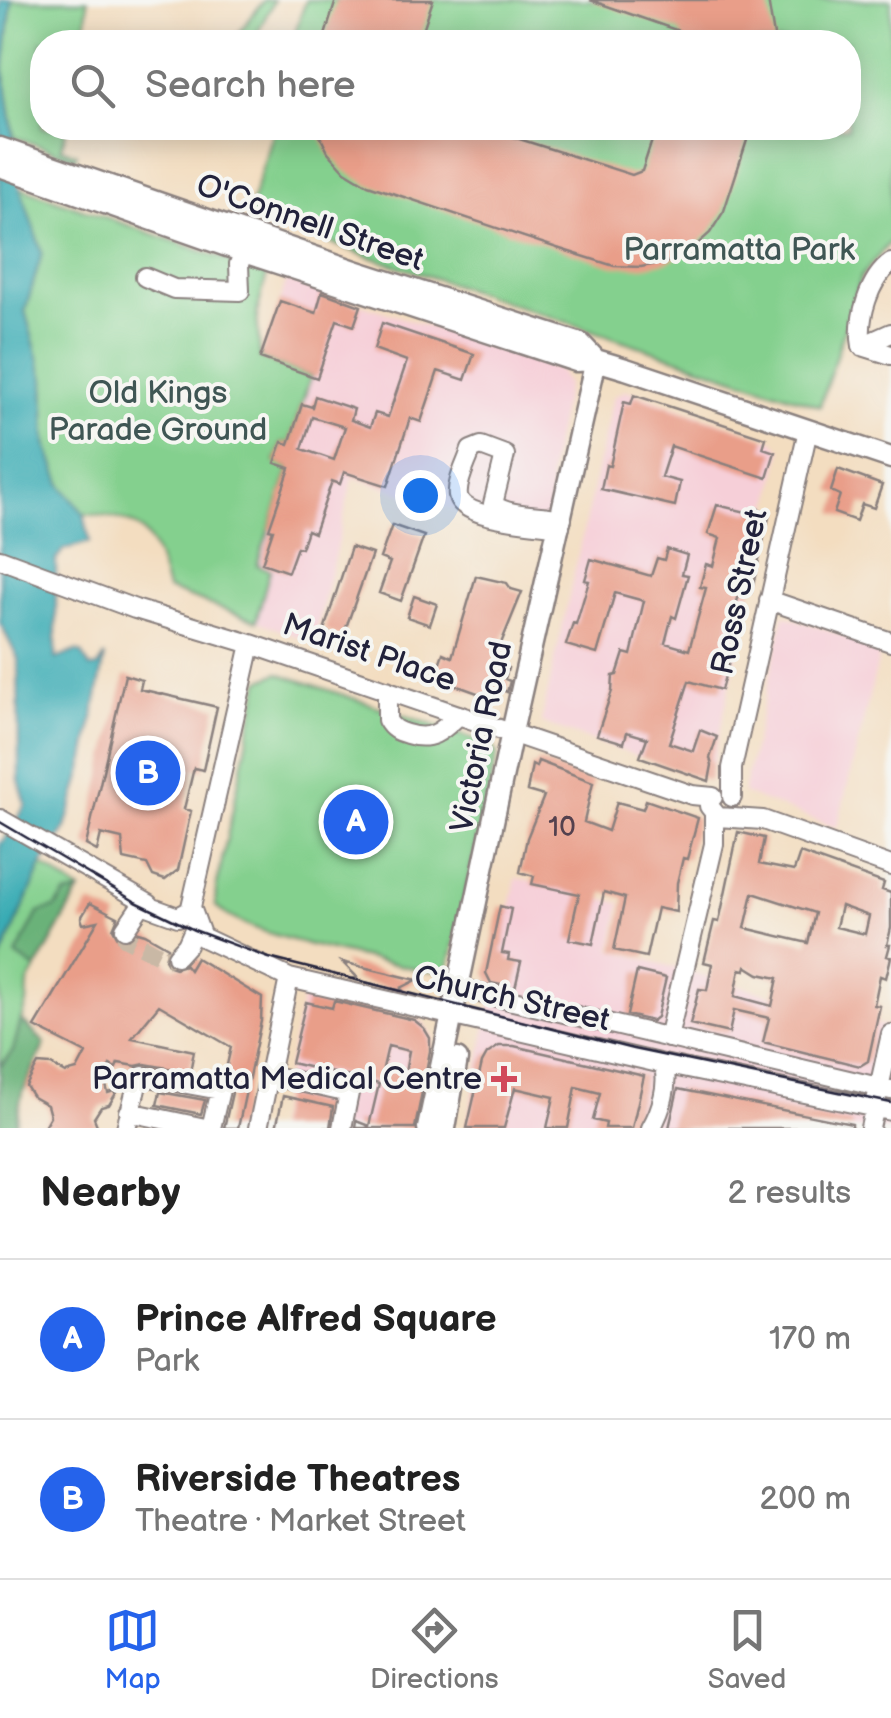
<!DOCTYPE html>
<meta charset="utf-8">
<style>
body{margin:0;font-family:"Balsamiq Sans",sans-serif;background:#f2f2f2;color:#222}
.you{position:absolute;left:420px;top:495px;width:35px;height:35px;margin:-25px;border:8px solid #fff;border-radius:50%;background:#1a73e8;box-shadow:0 0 0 15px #1a73e833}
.badge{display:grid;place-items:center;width:65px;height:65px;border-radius:50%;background:#2563eb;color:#fff;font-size:32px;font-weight:700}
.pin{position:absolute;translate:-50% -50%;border:5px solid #fff;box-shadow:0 2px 10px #0006}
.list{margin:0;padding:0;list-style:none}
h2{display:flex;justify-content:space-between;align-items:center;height:130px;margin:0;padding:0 40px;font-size:42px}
h2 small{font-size:32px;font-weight:400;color:#767676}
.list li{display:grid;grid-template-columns:65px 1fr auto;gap:30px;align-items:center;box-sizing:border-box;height:160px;padding:0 40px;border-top:2px solid #e0e0e0}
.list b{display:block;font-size:38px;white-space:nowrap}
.list p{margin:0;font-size:32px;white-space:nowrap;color:#767676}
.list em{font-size:32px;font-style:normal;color:#767676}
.icon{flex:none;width:55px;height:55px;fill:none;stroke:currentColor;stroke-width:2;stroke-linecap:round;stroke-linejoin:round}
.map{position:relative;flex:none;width:891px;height:1128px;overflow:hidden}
.search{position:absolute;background:#fff;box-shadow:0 5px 25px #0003;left:30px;right:30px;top:30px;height:110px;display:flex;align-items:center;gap:25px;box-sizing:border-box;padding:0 35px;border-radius:40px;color:#767676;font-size:38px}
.sheet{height:450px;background:#fff}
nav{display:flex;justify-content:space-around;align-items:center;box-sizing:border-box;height:140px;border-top:2px solid #e0e0e0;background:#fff;font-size:28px;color:#767676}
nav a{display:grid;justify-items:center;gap:5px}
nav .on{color:#2563eb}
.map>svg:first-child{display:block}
</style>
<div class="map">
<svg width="891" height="1128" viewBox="0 0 891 1128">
<rect width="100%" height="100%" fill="#f6f6f2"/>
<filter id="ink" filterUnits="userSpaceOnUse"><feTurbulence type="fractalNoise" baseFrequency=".01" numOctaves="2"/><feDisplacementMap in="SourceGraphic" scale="20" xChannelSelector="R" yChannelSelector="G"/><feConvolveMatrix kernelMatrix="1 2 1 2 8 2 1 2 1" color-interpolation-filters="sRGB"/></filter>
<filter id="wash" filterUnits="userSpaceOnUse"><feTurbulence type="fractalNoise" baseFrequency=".0048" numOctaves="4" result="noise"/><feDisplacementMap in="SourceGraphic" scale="40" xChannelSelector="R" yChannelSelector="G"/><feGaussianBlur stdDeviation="2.25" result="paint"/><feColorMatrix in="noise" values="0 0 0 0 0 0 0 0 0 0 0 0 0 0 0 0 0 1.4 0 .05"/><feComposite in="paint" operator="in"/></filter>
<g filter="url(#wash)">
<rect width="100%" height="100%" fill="#f3ddc0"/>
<path fill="#f6cfd8" d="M287,280l271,89 9,15 -17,82v51l-5,23 -192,-63 -39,166 -58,-22 14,-50 -13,-5 33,-98 -15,-5 7,-21 6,2 22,-68 -50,-18z
M626,390l147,50 9,10 -73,331 -168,-58 72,-326z
M784,615l97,34 -44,179 -94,-35z
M516,878l105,25 -9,47 279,78v100h-425z
M303,993l119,28 11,17 -21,90h-137z"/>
<path fill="#84d08e" stroke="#537964" stroke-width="2.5" d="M12,0h76l-4,42h-42v86h25l-6,20 16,6 -2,4 -61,-21 -10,-67z
M264,0h10l-21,42h-21z
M306,0h585v241l-30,36 -41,129 -453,-150 -119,-43 27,-85h573v-86h-556z
M20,187l247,87 -10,39 3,45 51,18 -22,68 -7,-2 -7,20 15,6 -33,97 13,5 -14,51 -89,-32c-17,-58 -20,-70 -83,-75l-22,-28 -16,-43 -2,-64 -19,-68 17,-58z
M278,673l214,72 5,10 -49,215 -22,1c-43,-10 -187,-35 -211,-66l1,-16 44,-208z
M42,865l38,26 -52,92 -1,20 -14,48 -13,15v-105z"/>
<path fill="#6bb279" stroke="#466a5a" stroke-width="2.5" d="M79,892l-43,77 -20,-14 22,-42 17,-5 10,-13z
M21,1020l24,23 -23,51 -6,30 -3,4h-13v-61l13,-16z"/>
<path fill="#39abb4" stroke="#2e6678" stroke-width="2.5" d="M0,0h12l-8,70 16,117 22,66 -17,58 19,68 2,64 16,43 22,28 6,28 -27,8 -7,10v99l20,-8 6,2 8,15 8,-1 7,-11 -22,114 -17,58 -24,37 -42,96v-116l26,-40 -7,-24 -1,-122 -18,-36z"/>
<g id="blocks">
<path fill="#e99e89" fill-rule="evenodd" d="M336,0h97l-14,42h-96z
M590,0h178l7,42h-91l-5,-11z
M316,128h169l147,47 10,-4 14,-43h95l-27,83 -14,22 -19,17 -24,12 -26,5 -27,-1 -57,-18 -189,-63 -23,-14 -17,-19z
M322,292l39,14 -7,20 -17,-6 -20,58 -57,-20 20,-57 36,12z
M382,323l92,31 -9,26 -27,-9 -17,51 -11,-4 -22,68 -44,-14 -4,12 -8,-3 -18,52 -7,-3 -6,18 -4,-1 -9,25 -26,-9 11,-33 -4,-1 21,-61 -15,-5 7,-21 7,2 13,-40 10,3 3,-11 39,13 -3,11 19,7 5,-14 13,4 19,-56 -33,-12zM312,417l33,10 -11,33 -32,-11z
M634,395l132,43 -3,10 12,4 -8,26 -96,-32 -10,31 19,5 -5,24 -74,-17 5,-24 4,1 14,-64 7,2z
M838,469l44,16 -8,23 -12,-4 -6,17 -22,-8 6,-18 -9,-4z
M717,505l33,8 6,-5 14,5 -19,80 -10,-4 -22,70 10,3 -8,28 -32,-9 -20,62 24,8 7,-21 17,7 -7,21 2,7 -3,16 -69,-24 7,-19 -20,-6 -3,11 -27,-8 15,-44 1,-15 4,-1 7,-22 7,2 13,-54 -29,-8 -18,61 -31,-9 7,-22 3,1 13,-43 -4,-1 6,-21 60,17 6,-18 7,2 3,-11 20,6 -5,19 6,1 -12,43 -4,-2 -7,27 24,7 17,-62 -6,-1 6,-23 7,2 7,-28 -12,-4z
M392,525l32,11 -23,65 -22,-8 11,-31 -10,-4z
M351,547l21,7 -30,85 -18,-9z
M476,576l31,7 4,6 11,3 -29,71 15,5 -3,11 5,2 -3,11 -7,-3 -3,11 -53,-19 2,-7 -9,-4 6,-17 9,4z
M414,596l23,8 -7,21 -23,-8z
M125,675l17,5 -2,9 77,18 -14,63 -9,-2 -10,41 7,2 -13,59 -13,10 -12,-4 -6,-12 -23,-5 -2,-20 -21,-5 -4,17 -11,-6z
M538,761l55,21 -9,40 24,9 9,-29 26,7 3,-9 52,18 -11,41 -4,-1 -6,25 -1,29 -19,-4 -11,49 -32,-7 11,-52 -21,-6 -11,52 -24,-5 10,-45 -47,-10 2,-8 -14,-4 7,-34 17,-42 -17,-5 5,-26 4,2z
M738,832l26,6 -5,26 35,7 6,-18 84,30 -2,7 9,3v35l-4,17h3l-3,11 4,1 -5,21 -6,-2 -6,29 6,1 -12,55 -8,5 -97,-24 6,-24 -35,-8 -5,23 -39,-9 9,-35 8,1 5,-26 -8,-2 10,-41 5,1zM753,893l62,20 -7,30 -63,-15zM841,906l28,10 -4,18 -29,-7zM746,966l13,8 19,4 -6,28 -37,-10 5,-27 5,1z
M90,903l28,14 -5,12 6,11 11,1 8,-9 7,2 23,13 -3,12 4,7 6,2 10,-3 4,5 7,-12 66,40 -1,23 -23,107h-14l8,-35 -1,-8 -7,-7 7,-31 -72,-42 -27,33 62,13 -4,21 -45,-8 -9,2 -18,-3 -2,5 -6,-3 -6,12 4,16 10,-3 -9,15 -8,2 -7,11 4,10h-55l7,-12 -3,-11 -14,-8 -7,-11 12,-22 13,1 15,8 11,-3 9,-17 -51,-26 63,-106 -15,3 -2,-6z
M500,906l11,3 -9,44 7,1 -1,6 13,2 -6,26 -24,-5 -5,-10z
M342,962l75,18 -16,8 2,3 -52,-12 6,-2z
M637,971l29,7 -9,39 -5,4 -25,-6z
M334,1001l80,19 10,8 6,10v13l-15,77h-60l1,-7 13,5 10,-42 -88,-21 15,-61 26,6zM388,1046l21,5 -4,22 -22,-5z
M499,1046h15l130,30 -12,52h-27l1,-5 -13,-3 7,-27 -24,-6 -8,41h-21l7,-31 -39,-9 -11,40h-37l15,-65 5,-9z
M678,1089l174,35v4h-183z
M160,1092l45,8 -4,14 -44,-9z
M283,1096l50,11 -3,21h-54z"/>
</g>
</g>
<g filter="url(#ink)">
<use href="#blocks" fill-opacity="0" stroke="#8a807e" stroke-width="2.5"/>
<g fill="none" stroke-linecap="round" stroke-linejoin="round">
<path stroke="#c9b8a5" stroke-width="18" stroke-dasharray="18 9" stroke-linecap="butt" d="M125,929l1,9 39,20 12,-2"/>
<defs>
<path id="minor" d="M145,277l29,12 66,2 -1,-27 5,-12
M862,346c-5,-27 7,-67 29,-83
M862,346l29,-13
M862,346l29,9
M560,526c-21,-4 -97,-6 -102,-30 -2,-14 9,-33 13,-46l10,-4 24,9 -12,49c15,13 47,10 69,15
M0,559l135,50 116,35 441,151 21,2
M769,600l122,42
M251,644l-60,263 11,30 87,41 374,86 228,47
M387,690v30c5,9 10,11 20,14 24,8 35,-3 52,-19
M732,797v-29l76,-338
M709,806l9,11 45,3 128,46
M0,819l149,85
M125,929l17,-25 36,13 13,-7
M177,956l10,-11 9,-20
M471,991l420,99
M668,1038l46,-194v-28
M269,1075l80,18 -7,35
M129,1112l76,16
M126,1128l12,-47 5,-5 77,14 -9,38
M258,1128l31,-150
M651,1128c10,-17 19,-45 12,-64
M870,1128l21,-94"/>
<path id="major" d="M0,148l355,123 226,73 15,16
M0,166l244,86 332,109 20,-1 30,9 265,89
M428,1128l84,-396 84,-372
M445,1128l12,-69"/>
</defs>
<use href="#minor" stroke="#8a807e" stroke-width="22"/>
<use href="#major" stroke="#8a807e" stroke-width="25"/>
<use href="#minor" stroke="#fff" stroke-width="18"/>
<use href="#major" stroke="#fff" stroke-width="20"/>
<path stroke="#22223b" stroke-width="2.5" d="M0,822l136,80 58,28 75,28 364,91 258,54"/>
</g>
</g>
<path fill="#d1495b" stroke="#f6f6f2" stroke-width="4" d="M499 1064h10v10h10v10h-10v10h-10v-10h-10v-10h10z"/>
<g text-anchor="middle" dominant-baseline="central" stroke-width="8" stroke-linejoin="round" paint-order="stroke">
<g font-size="28" fill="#54414e">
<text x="562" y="827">10</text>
</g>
<g font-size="32" fill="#22223b" stroke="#f6f6f2">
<text transform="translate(310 223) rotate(19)">O'Connell Street</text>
<text transform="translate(740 592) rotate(-78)">Ross Street</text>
<text transform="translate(369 653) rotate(19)">Marist Place</text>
<text transform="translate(482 737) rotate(-78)">Victoria Road</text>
<text transform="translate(512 999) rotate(13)">Church Street</text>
</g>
<g font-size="32" fill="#3f5654" stroke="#f6f6f2">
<text x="739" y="250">Parramatta Park</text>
<text x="158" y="393">Old Kings<tspan x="158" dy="37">Parade Ground</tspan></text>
</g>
<g font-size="32" fill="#22223b" stroke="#f6f6f2" text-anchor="end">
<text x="482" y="1079">Parramatta Medical Centre</text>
</g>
</g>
</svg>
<div class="you"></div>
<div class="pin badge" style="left:356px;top:822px">A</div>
<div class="pin badge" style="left:148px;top:773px">B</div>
<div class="search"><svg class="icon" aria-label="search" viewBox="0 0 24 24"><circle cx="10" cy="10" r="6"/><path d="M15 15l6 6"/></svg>Search here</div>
</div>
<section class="sheet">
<h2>Nearby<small>2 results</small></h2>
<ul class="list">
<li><span class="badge">A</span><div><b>Prince Alfred Square</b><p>Park</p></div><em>170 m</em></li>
<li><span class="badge">B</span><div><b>Riverside Theatres</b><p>Theatre · Market Street</p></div><em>200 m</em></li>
</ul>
</section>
<nav>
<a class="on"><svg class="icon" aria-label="map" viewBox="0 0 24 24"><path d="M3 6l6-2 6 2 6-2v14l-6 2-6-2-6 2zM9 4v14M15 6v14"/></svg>Map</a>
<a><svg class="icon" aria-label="directions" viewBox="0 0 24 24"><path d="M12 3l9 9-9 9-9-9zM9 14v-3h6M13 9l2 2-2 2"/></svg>Directions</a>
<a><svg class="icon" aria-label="saved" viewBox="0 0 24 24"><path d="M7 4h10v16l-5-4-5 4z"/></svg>Saved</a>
</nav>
